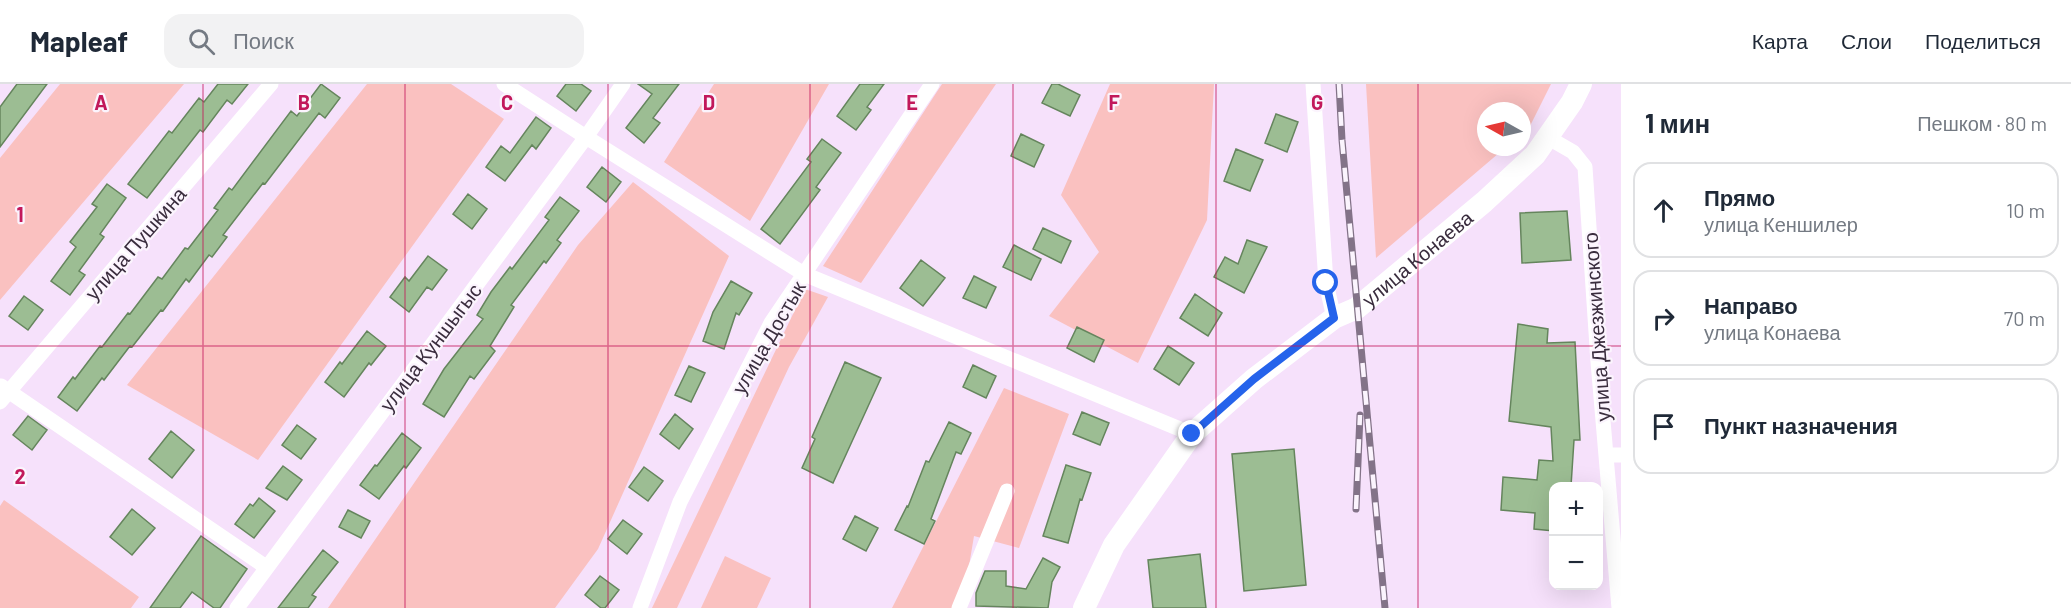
<!DOCTYPE html>
<html lang="ru">
<meta charset="utf-8">
<style>
body{margin:0;font-family:Barlow,sans-serif;background:#f2f2f3;color:#1f2937}
.controls{position:absolute;right:18px;bottom:18px;display:grid;overflow:hidden;border-radius:12px;box-shadow:0 6px 24px #0002}
.controls button{width:54px;height:54px;display:grid;place-items:center;padding:0;border:0;border-bottom:2px solid #e0e1e3;background:#fff;color:#1f2937;font:30px sans-serif}
.compass{position:absolute;left:1477px;top:18px;width:54px;height:54px;border-radius:50%;background:#fff;box-shadow:0 6px 24px #0002;rotate:278deg}
.stop{position:absolute;width:18px;height:18px;margin:-14px;border:4px solid #2563eb;border-radius:50%;background:#fff}
.stop.end{background:#2563eb;border-color:#fff;box-shadow:0 2px 6px #0008}
.list{margin:0;padding:0;list-style:none}
h2{display:flex;justify-content:space-between;align-items:center;height:78px;margin:0;padding:0 24px;font-size:26px}
h2 small{font-size:20px;font-weight:400;color:#747a83}
.list li{display:grid;grid-template-columns:39px 1fr auto;gap:18px;align-items:center;box-sizing:border-box;height:96px;margin:0 12px 12px;padding:0 12px;border:2px solid #e0e1e3;border-radius:18px}
.list b{display:block;font-size:22px;white-space:nowrap}
.list p{margin:0;font-size:20px;white-space:nowrap;color:#747a83}
.list em{font-size:20px;font-style:normal;color:#747a83}
.icon{flex:none;width:33px;height:33px;fill:none;stroke:currentColor;stroke-width:2;stroke-linecap:round;stroke-linejoin:round}
.map{position:relative;flex:none;width:1621px;height:524px;overflow:hidden}
header{display:flex;align-items:center;gap:36px;box-sizing:border-box;height:84px;padding:0 30px;background:#fff;border-bottom:2px solid #e0e1e3}
header strong{font-size:28px}
nav{display:flex;gap:33px;margin-inline-start:auto;font-size:21px}
.search{width:420px;height:54px;background:#f2f2f3;display:flex;align-items:center;gap:15px;box-sizing:border-box;padding:0 21px;border-radius:18px;color:#747a83;font-size:22px}
main{display:flex}
aside{flex:1;background:#fff}
.map>svg:first-child{display:block}
</style>
<header>
<strong>Mapleaf</strong>
<div class="search"><svg class="icon" aria-label="search" viewBox="0 0 24 24"><circle cx="10" cy="10" r="6"/><path d="M15 15l6 6"/></svg>Поиск</div>
<nav><a>Карта</a><a>Слои</a><a>Поделиться</a></nav>
</header>
<main>
<div class="map">
<svg width="1621" height="524" viewBox="0 0 1621 524">
<rect width="100%" height="100%" fill="#f6e1fb"/>
<path fill="#fac1c0" d="M60,0h124l-184,216v-142z
M367,0h84l53,35 -246,341 -131,-75z
M714,0h115l-79,137 -86,-59z
M942,0h54l-135,199 -38,-17z
M1110,0h104l-7,136 -69,143 -89,-47 50,-64 -38,-57z
M1366,0h185l-21,42 -8,7v-22h-36v36h20l-130,111z
M633,98l96,74 -131,293 -43,59h-227l250,-363z
M805,205l23,8 -39,70 -112,241h-25z
M1004,304l65,26 -50,134 -45,-12 -12,72h-70z
M4,416l135,97 -8,11h-131v-102z
M725,472l46,22 -14,30h-56z"/>
<path fill="#9cbd93" stroke="#65855d" stroke-width="1.5" d="M17,0h30l-47,63v-40z
M218,0h30l-16,20 -5,-4 -24,32 -3,-2 -53,68 -19,-14 41,-53 3,2 27,-35 5,4z
M321,0l19,14 -15,20 -6,-5 -54,71 -2,-1 -40,52 4,2 -15,20 -3,-2 -20,27 -3,-3 -23,32 -2,-1 -29,37 -2,-1 -26,34 -2,-2 -25,33 -19,-14 15,-20 2,2 25,-33 2,1 26,-34 2,1 28,-37 4,2 23,-31 3,1 30,-39 -4,-2 15,-20 3,2 59,-79 6,5z
M566,0h15l10,7 -15,20 -19,-15z
M638,0h41l-26,34 7,5 -16,20 -18,-15 26,-34z
M860,0h24l-17,23 4,3 -15,20 -19,-14z
M1052,0h6l22,11 -10,21 -28,-13z
M1276,30l22,8 -11,30 -22,-9z
M536,33l15,11 -15,21 -4,-4 -27,36 -19,-14 15,-21 9,7z
M1021,50l23,11 -10,22 -23,-11z
M822,55l19,14 -25,34 4,3 -40,54 -19,-15 50,-67 -4,-3z
M1236,65l27,11 -13,31 -26,-10z
M602,83l19,15 -15,20 -19,-15z
M107,100l19,14 -26,36 4,3 -25,34 6,4 -15,20 -19,-14 25,-34 -6,-5 27,-35 -5,-3z
M468,110l19,15 -15,20 -19,-15z
M560,113l19,14 -22,29 4,3 -15,20 -2,-2 -33,44 3,2 -24,39 5,5 -21,28 -4,-3 -26,41 -21,-13 21,-35 39,-50 -6,-4 14,-23 19,-25 2,2 37,-49 -4,-3z
M1567,127l4,49 -49,3 -2,-50z
M1043,144l28,13 -10,22 -28,-14z
M1247,156l20,7 -23,46 -30,-16 11,-20 13,7z
M1014,161l27,14 -10,21 -28,-13z
M428,172l19,14 -15,20 -5,-3 -18,25 -19,-15 15,-20 4,4z
M921,176l24,18 -22,28 -23,-18z
M974,192l22,11 -10,21 -23,-10z
M731,197l21,12 -13,22 -3,-2 -12,36 -21,-8 10,-29z
M1195,210l27,19 -14,23 -28,-18z
M24,212l19,14 -15,20 -19,-14z
M1518,240l30,5 -1,14 28,-1 5,98h-6l-3,46h-17v45l-20,-2 1,-16 -34,-3 2,-33 34,3 2,-20 14,1 -2,-34 -42,-6z
M1077,243l27,13 -10,22 -27,-14z
M367,247l19,15 -15,19 -2,-2 -25,34 -19,-15 15,-20 2,2z
M1168,262l26,17 -15,22 -25,-16z
M845,278l36,16 -48,105 -31,-15 13,-29 -3,-2z
M973,281l23,11 -10,22 -23,-11z
M689,282l16,7 -14,29 -16,-7z
M1082,328l27,11 -9,22 -27,-11z
M675,330l18,15 -14,20 -19,-15z
M28,332l19,14 -15,20 -19,-15z
M949,338l22,11 -10,21 -5,-2 -25,67 4,2 -11,23 -29,-14 12,-24 1,1 18,-46 3,1z
M297,341l19,14 -15,20 -19,-14z
M171,347l23,19 -22,28 -23,-19z
M402,349l19,15 -15,20 -2,-2 -25,33 -19,-14 15,-20 2,1z
M1294,365l12,136 -62,6 -12,-137z
M1066,381l25,8 -9,27 -2,-1 -12,44 -25,-7z
M283,382l19,14 -15,20 -21,-12z
M644,383l19,14 -15,20 -19,-14z
M259,414l16,13 -21,27 -19,-14 15,-20 3,2z
M132,425l23,19 -23,27 -22,-18z
M348,426l22,11 -9,17 -22,-11z
M855,432l23,12 -12,23 -23,-12z
M623,436l19,14 -15,20 -19,-15z
M201,452l46,33 -27,39h-6l-22,-16 -12,16h-30z
M323,466l15,12 -26,33 4,2 -8,11h-30z
M1200,470l6,54h-53l-5,-48z
M1043,474l17,9 -8,15 -4,26 -72,-2v-13l9,-22h21v15l20,3z
M600,492l19,14 -14,18h-4l-16,-13z"/>
<g fill="none" stroke-linecap="round" stroke-linejoin="round">
<path stroke="#fff" stroke-width="15" d="M504,0l82,53 218,137 388,160
M1313,0l13,199 8,35
M1547,53l26,15 12,15 13,195 21,246
M1,302l265,181
M0,318l271,-318
M1606,371h15
M237,524l349,-471 37,-53
M640,524l40,-106 91,-179 161,-239
M959,524l48,-117"/>
<path stroke="#fff" stroke-width="22" id="s1" d="M1084,524l30,-63 78,-111 62,-55 80,-61 23,-10 127,-106 51,-47 37,-53 9,-18"/>
<defs>
<path id="rail" d="M1339,0l3,56 43,468
M1356,425l4,-94"/>
</defs>
<use href="#rail" stroke="#837388" stroke-width="7"/>
<use href="#rail" stroke="#fbf4fd" stroke-width="4.5" stroke-dasharray="14" stroke-linecap="butt"/>
</g>
<g fill="none" stroke-linecap="round" stroke-linejoin="round">
<path stroke="#2563eb" stroke-width="8" d="M1192,350l62,-55 80,-61 -8,-35"/>
</g>
<path fill="none" stroke="#c2185b" stroke-width="1.5" stroke-opacity="0.55" d="M203,0v524M405,0v524M608,0v524M810,0v524M1013,0v524M1216,0v524M1418,0v524M0,262h1621"/>
<g text-anchor="middle" dominant-baseline="central" stroke-width="4.5" stroke-linejoin="round" paint-order="stroke">
<g font-size="20" fill="#3a2d3e" stroke="#fbf4fd">
<text transform="translate(135 159) rotate(-49)">улица Пушкина</text>
<text stroke="none"><textPath href="#s1" startOffset="492">улица Конаева</textPath></text>
<text transform="translate(1596 243) rotate(-94)">улица Джезжинского</text>
<text transform="translate(768 253) rotate(-60)">улица Достык</text>
<text transform="translate(430 263) rotate(-53)">улица Куншыгыс</text>
</g>
</g>
<g font-size="20" text-anchor="middle" font-weight="bold" fill="#c2185b" stroke="#fbf4fd" stroke-width="4.5" stroke-linejoin="round" paint-order="stroke">
<text x="101" y="26">A</text>
<text x="304" y="26">B</text>
<text x="507" y="26">C</text>
<text x="709" y="26">D</text>
<text x="912" y="26">E</text>
<text x="1114" y="26">F</text>
<text x="1317" y="26">G</text>
<text x="20" y="138">1</text>
<text x="20" y="400">2</text>
</g>
</svg>
<div class="controls">
<button>+</button>
<button>−</button>
</div>
<svg class="compass" viewBox="-18 -18 36 36"><path d="M0-13l5 13h-10z" fill="#e53935"/><path d="M0 13l5-13h-10z" fill="#747a83"/></svg>
<div class="stop" style="left:1326px;top:199px"></div>
<div class="stop end" style="left:1192px;top:350px"></div>
</div>
<aside>
<h2>1 мин<small>Пешком · 80 m</small></h2>
<ul class="list">
<li><svg class="icon" aria-label="ahead" viewBox="0 0 24 24"><path d="M12 20V5M6 11l6-6 6 6"/></svg><div><b>Прямо</b><p>улица Кеншилер</p></div><em>10 m</em></li>
<li><svg class="icon" aria-label="right" viewBox="0 0 24 24"><path d="M7 20v-9h11M14 6l5 5-5 5"/></svg><div><b>Направо</b><p>улица Конаева</p></div><em>70 m</em></li>
<li><svg class="icon" aria-label="arrive" viewBox="0 0 24 24"><path d="M6 21V4h12l-3 4 3 4H6"/></svg><div><b>Пункт назначения</b></div></li>
</ul>
</aside>
</main>
